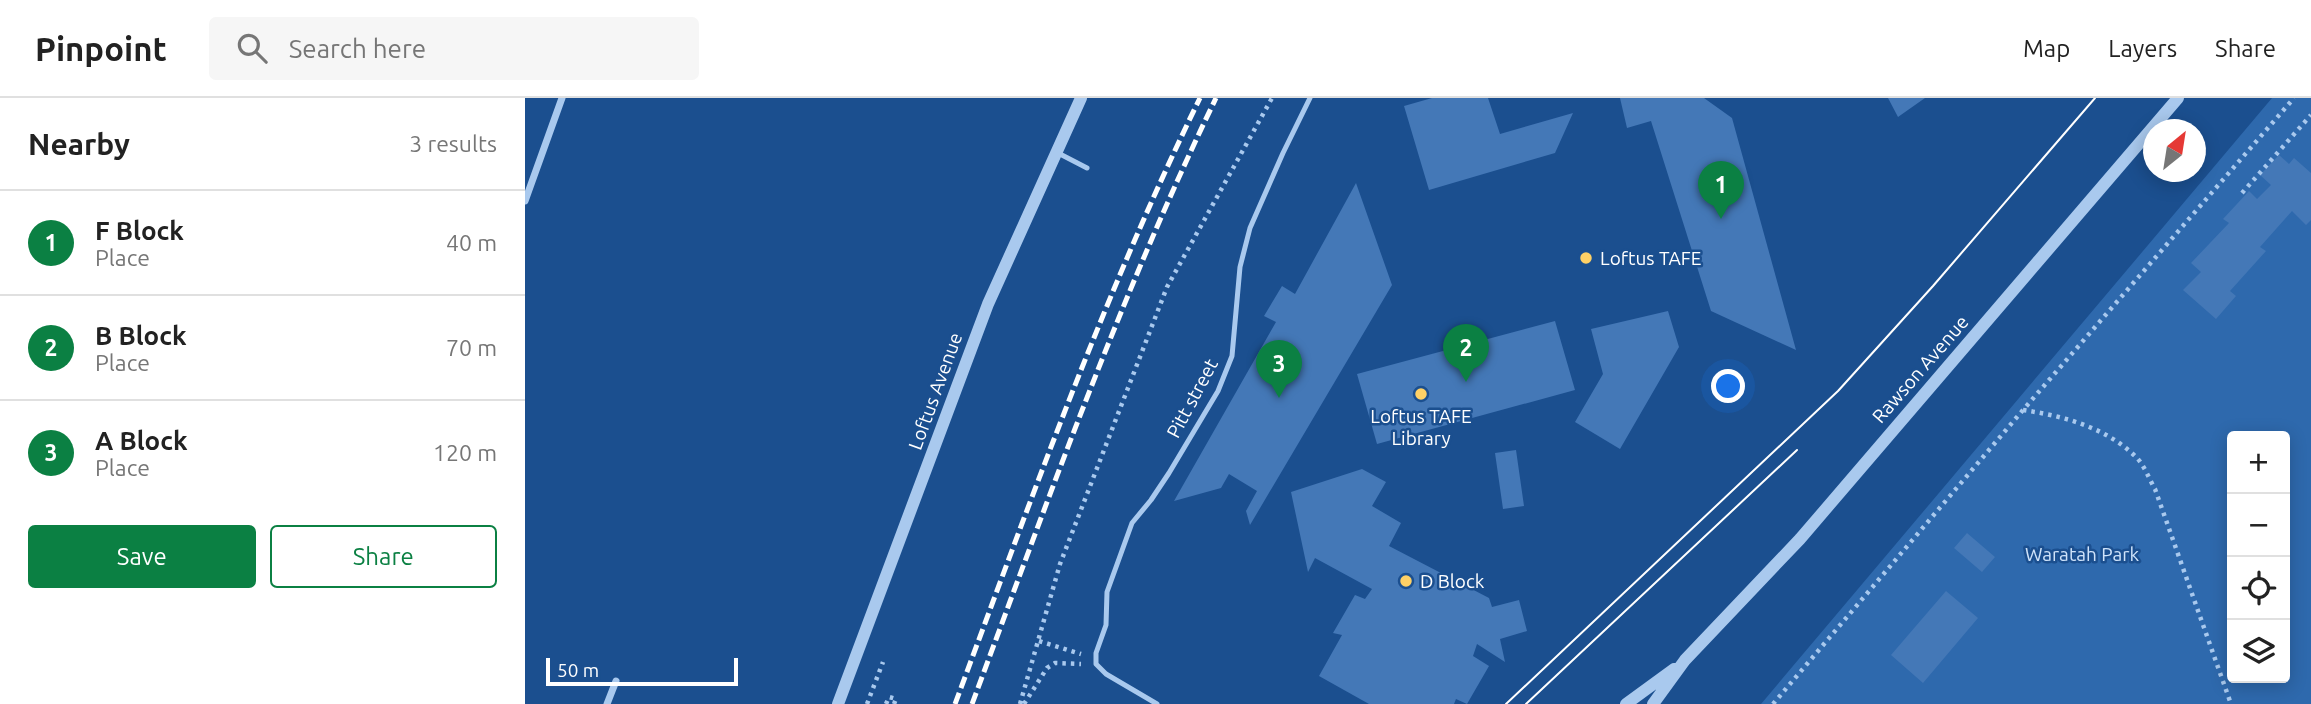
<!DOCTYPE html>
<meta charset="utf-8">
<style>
body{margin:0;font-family:Ubuntu,sans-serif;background:#f6f6f6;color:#222}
.controls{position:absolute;right:21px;bottom:21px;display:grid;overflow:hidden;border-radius:7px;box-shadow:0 4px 18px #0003}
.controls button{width:63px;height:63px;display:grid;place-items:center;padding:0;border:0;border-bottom:2px solid #e0e0e0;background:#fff;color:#222;font:35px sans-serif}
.compass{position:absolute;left:1618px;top:21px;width:63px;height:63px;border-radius:50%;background:#fff;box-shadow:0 4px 18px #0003;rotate:30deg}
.scale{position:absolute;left:21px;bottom:18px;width:192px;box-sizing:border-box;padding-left:7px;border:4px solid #fff;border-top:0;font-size:19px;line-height:24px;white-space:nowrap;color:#fff;-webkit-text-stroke:5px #1b4f8f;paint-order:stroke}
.you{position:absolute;left:1204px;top:289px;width:24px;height:24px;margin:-18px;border:5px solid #fff;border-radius:50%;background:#1a73e8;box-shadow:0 0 0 10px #1a73e833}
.badge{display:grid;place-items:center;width:46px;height:46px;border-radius:50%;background:#0b8043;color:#fff;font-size:23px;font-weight:700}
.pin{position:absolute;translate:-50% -58px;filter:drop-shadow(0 2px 4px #0008)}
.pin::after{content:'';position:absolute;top:37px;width:24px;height:21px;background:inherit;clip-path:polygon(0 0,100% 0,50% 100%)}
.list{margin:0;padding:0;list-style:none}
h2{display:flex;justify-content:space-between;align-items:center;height:91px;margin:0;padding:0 28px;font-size:30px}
h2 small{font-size:23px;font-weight:400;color:#767676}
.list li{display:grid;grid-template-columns:46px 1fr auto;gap:21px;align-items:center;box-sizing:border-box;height:105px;padding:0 28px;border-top:2px solid #e0e0e0}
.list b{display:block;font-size:26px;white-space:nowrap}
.list p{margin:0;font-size:23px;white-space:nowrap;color:#767676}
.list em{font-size:23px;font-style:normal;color:#767676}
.actions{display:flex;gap:14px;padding:21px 28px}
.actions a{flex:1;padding:16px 0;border:2px solid #0b8043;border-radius:7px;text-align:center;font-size:24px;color:#0b8043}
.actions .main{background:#0b8043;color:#fff}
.icon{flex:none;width:38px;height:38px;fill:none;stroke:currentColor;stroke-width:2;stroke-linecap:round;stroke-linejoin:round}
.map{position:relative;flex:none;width:1786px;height:606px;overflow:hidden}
header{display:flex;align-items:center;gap:42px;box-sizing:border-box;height:98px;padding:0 35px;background:#fff;border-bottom:2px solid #e0e0e0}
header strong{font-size:33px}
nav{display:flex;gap:38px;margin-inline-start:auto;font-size:24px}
.search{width:490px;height:63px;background:#f6f6f6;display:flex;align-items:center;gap:18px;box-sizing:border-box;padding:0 24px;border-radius:7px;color:#767676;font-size:26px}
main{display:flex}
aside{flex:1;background:#fff}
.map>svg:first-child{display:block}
</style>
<header>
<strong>Pinpoint</strong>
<div class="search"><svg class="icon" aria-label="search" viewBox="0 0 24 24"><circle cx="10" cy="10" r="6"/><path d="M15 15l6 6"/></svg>Search here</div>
<nav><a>Map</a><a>Layers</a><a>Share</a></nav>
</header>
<main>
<aside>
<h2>Nearby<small>3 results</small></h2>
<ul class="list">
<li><span class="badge">1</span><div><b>F Block</b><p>Place</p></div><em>40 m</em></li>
<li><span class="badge">2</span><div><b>B Block</b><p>Place</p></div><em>70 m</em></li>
<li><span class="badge">3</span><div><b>A Block</b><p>Place</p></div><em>120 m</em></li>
</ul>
<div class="actions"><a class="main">Save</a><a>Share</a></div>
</aside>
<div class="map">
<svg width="1786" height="606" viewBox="0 0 1786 606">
<rect width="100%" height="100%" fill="#1b4f8f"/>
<path fill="#2e69ad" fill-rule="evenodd" d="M1747,0h39v606h-550zM1707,338h53v242h-53z"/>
<path fill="#4478b7" d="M907,0h56l12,36 73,-21 -18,40 -126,37 -25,-84z
M1095,0h84l28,20 64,232 -85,-39 -60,-190 -24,7z
M1363,0h37l-27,19z
M1754,57l10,9 5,-6 17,15v47l-5,5 -14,-14 -32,36 6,4 -36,40 6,5 -20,23 -33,-29 18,-18 -10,-9 38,-40 -6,-4 26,-28 8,8 14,-14 -11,-10z
M831,85l36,102 -142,240 -4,-14 11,-20 -28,-17 -8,14 -47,13 102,-179 -12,-6 18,-30 13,8z
M1143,213l11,36 -59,102 -45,-27 28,-48 -12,-45z
M1030,223l20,69 -198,54 -20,-70z
M991,352l8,56 -21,3 -8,-56z
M837,371l24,13 -14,24 29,17 -12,23 100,52 3,9 27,-7 8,31 -27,8 5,23 -28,-18 -4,12 16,10 -22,38 -11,-5 -2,5h-85l-50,-28 23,-41 -9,-2 22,-38 10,4 7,-10 -57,-31 -7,14 -17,-80z
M1442,435l28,24 -13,15 -28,-24z
M1421,493l32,27 -55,65 -32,-28z"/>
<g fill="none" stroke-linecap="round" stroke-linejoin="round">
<path stroke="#a9c9ee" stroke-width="4.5" stroke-dasharray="3.5 5" stroke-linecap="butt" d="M1717,95l69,-78
M1498,312c40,6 82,17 112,46 9,8 14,23 20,33l76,215
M514,543l42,13
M342,606l16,-42
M361,606l3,-7 7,2 -2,5
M495,606l40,-140 107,-277 105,-189
M499,606l23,-36 8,-5 26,1
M1248,606l250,-294 271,-312"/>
<path stroke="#a9c9ee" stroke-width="5" d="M533,55l29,15
M632,606l-51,-30 -10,-10v-11l10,-28 1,-33 25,-69 19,-23 18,-27 49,-82 14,-35 8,-89 10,-39 33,-75 27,-55"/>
<path stroke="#a9c9ee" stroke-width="7" d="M0,103l37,-103
M82,606l9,-23"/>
<path stroke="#a9c9ee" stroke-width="12" d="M313,606l150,-400 93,-206
M1101,606l48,-35
M1128,606l32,-44 115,-121 378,-441"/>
<path stroke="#fff" stroke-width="2" d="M981,606l332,-313 95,-105 162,-188
M1001,606l271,-254"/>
<path stroke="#fff" stroke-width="5" stroke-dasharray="12 5" stroke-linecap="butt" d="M430,606c76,-204 149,-410 245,-606
M447,606c76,-204 149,-410 244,-606"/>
</g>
<g fill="#ffd166" stroke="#1b4f8f" stroke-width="2.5">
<circle cx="1061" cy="160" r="7"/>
<circle cx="896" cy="296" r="7"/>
<circle cx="881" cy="483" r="7"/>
</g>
<g text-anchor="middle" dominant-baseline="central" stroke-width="5" stroke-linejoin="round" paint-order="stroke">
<g font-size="19" fill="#fff" stroke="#1b4f8f" text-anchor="start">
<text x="1075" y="160">Loftus TAFE</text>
<text x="896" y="318" text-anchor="middle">Loftus TAFE<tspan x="896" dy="22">Library</tspan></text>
<text x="895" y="483">D Block</text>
</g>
<g font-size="19" fill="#fff" stroke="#1b4f8f">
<text transform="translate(1395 271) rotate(-49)">Rawson Avenue</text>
<text transform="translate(410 293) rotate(-70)">Loftus Avenue</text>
<text transform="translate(667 300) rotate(-62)">Pitt street</text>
</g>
<g font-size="19" fill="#cfe3fa" stroke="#1b4f8f">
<text x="1557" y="456">Waratah Park</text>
</g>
</g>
</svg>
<div class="controls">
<button>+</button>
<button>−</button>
<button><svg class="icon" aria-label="locate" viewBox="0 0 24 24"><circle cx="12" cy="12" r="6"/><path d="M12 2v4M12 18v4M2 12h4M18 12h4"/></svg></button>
<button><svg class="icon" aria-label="layers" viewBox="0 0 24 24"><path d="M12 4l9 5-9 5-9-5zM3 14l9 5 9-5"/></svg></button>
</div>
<svg class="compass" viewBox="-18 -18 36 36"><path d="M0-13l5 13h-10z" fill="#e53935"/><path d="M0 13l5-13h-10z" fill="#767676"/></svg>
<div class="scale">50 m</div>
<div class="you"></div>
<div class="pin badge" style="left:1196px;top:121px">1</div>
<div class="pin badge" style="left:941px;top:284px">2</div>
<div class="pin badge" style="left:754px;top:300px">3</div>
</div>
</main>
